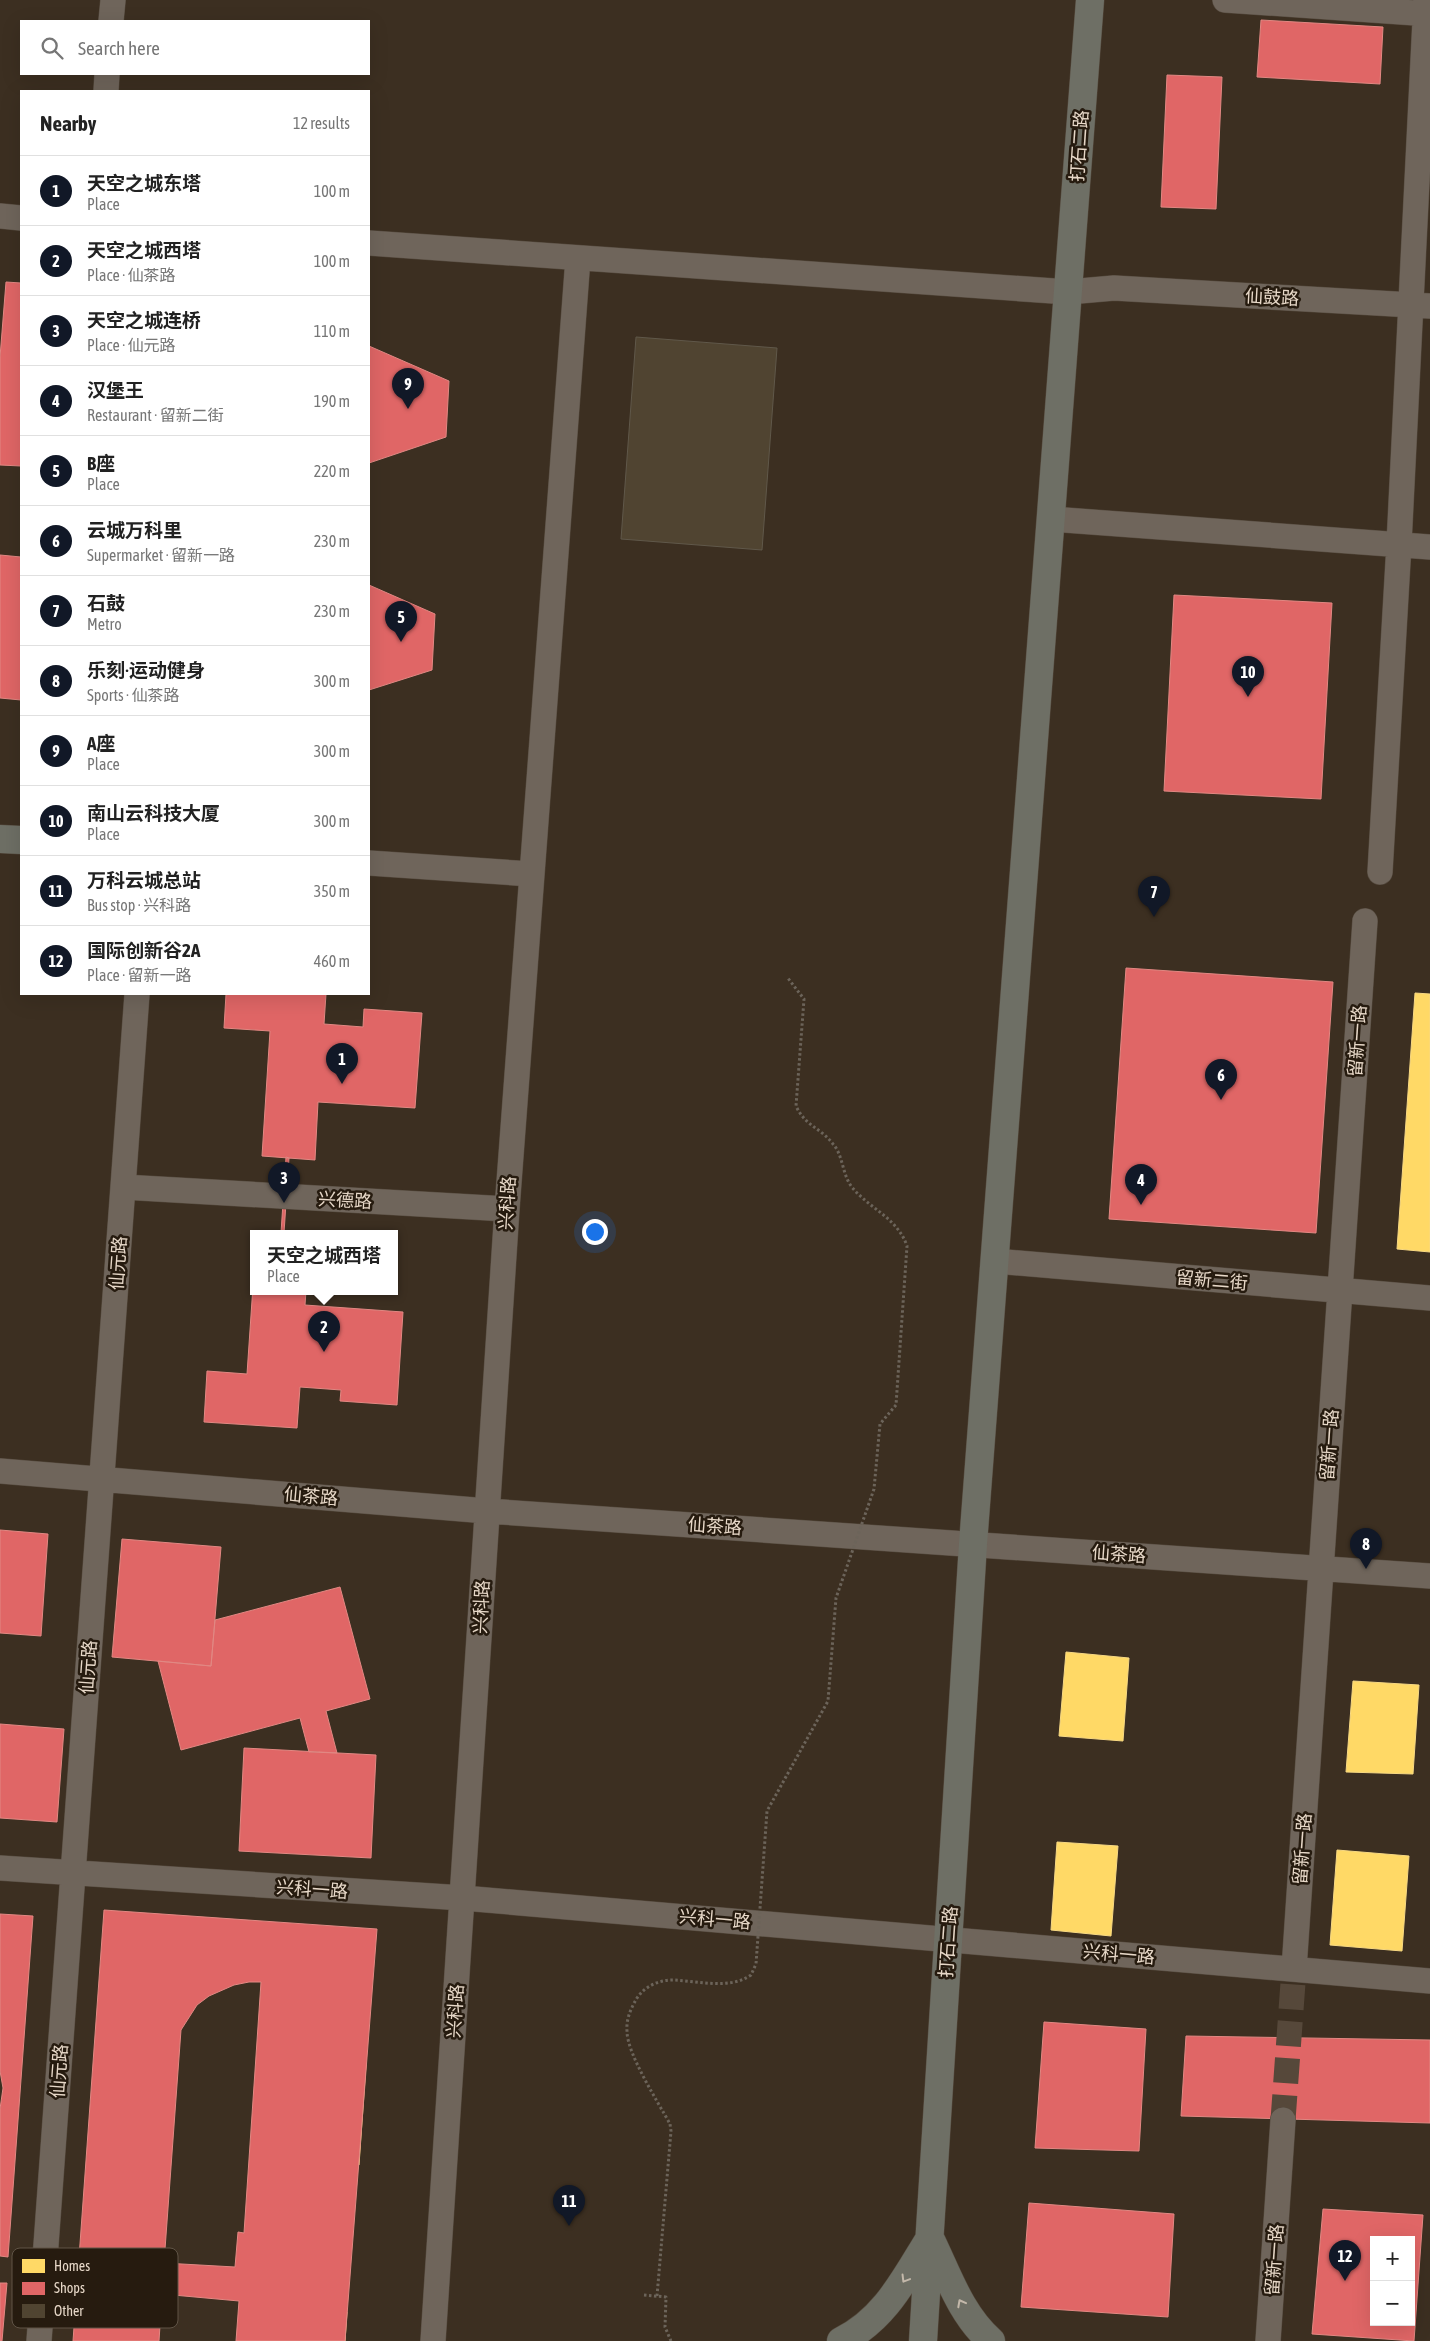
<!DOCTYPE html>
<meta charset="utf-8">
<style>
body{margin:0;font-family:"Asap Condensed","Noto Sans SC",sans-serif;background:#f6f6f6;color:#222}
.controls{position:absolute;right:15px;bottom:15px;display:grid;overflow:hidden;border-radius:0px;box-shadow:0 5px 20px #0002}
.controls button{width:45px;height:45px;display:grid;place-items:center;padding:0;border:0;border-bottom:1px solid #e0e0e0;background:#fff;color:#222;font:25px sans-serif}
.you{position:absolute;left:594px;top:1231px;width:18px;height:18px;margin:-12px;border:4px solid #fff;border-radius:50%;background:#1a73e8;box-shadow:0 0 0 8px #1a73e833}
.badge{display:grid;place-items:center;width:32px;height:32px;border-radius:50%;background:#111827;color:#fff;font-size:16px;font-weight:700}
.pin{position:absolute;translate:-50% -41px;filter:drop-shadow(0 1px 2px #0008)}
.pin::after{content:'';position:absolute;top:26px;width:18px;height:15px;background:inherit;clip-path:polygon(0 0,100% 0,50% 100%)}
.popup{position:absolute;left:250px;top:1230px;width:148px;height:65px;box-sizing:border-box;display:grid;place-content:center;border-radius:0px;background:#fff;filter:drop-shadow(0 1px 4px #0005);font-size:16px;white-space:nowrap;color:#767676}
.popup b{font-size:19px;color:#222}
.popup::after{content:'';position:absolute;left:50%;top:100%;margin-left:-10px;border:10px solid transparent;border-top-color:#fff}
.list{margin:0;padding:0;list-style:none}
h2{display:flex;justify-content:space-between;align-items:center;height:65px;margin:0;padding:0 20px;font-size:21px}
h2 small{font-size:16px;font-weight:400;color:#767676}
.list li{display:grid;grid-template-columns:32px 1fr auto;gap:15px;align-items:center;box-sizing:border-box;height:70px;padding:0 20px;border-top:1px solid #e0e0e0}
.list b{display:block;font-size:19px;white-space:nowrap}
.list p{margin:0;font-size:16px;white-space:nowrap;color:#767676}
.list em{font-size:16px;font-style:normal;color:#767676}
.icon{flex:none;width:28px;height:28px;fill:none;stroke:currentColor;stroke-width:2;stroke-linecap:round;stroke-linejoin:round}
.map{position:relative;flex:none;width:1430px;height:2341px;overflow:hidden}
.search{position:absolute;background:#fff;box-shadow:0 5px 20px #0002;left:20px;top:20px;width:350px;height:55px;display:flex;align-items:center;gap:12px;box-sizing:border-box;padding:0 18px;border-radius:0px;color:#767676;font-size:19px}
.panel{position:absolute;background:#fff;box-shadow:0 5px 20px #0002;left:20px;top:90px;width:350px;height:905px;border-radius:0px}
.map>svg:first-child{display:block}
</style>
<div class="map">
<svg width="1430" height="2341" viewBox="0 0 1430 2341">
<rect width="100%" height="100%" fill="#3c2f21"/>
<path fill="#ffd966" stroke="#f8d983" d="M1415,993l15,1v258l-33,-3z
M1066,1652l63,6 -6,83 -64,-5z
M1353,1681l66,4 -6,89 -67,-2z
M1057,1842l61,4 -7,90 -60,-6z
M1337,1850l72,6 -7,95 -72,-6z
M108,1914l28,3v10l25,2 1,-10 26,2 -10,122 -26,-2 1,-11 -25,-2 -1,11 -29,-2z
M272,2059l29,2 -1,6 40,3 1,-7 25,2 -7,100 -26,-2 1,-5 -40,-3v5l-29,-2z
M90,2159l29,2 -1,11 26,1 1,-10 25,2 -9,123 -26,-2 1,-11 -26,-2v11l-29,-2z
M253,2305l29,3 -1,6 40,3 1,-6 25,1 -2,29h-94z"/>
<path fill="#e06666" stroke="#e28883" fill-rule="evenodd" d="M1261,20l122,7 -3,57 -123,-7z
M1167,75l55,2 -6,132 -55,-2z
M6,282l15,1v183l-21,-1v-108z
M369,346l80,35 -3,56 -77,26z
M0,555l21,2v143l-21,-2z
M369,585l66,29 -3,56 -63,20z
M1174,595l158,8 -11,196 -157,-8z
M1126,968l207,14 -17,251 -207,-14z
M226,994h100l-2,30 39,3 1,-18 58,4 -7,95 -97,-6 -3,58 -53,-4 8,-125 -46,-3z
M286,1157l3,1 -5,75h-3z
M254,1271v20h52l-1,14 98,7 -6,93 -57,-4 1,-11 -41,-3 -3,41 -93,-6 3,-51 40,3z
M0,1530l48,4 -7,102 -41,-3z
M122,1539l99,8 -10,119 -99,-9z
M340,1587l30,112 -44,12 11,42 -28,-1 -9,-34 -119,32 -23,-89 53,5 4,-46z
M0,1724l64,5 -7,93 -57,-4z
M244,1748l132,7 -5,103 -132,-7z
M104,1910l273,19 -32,412h-109l3,-40 -77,-7 -3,47h-86zM249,1982h12l-17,251 -6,-1 -3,35 -71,-4 17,-233 16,-25 12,-9 25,-11z
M0,1914l33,2 -25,341 -8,-1v-147l3,-21 -3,-17z
M1044,2022l102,7 -7,122 -104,-3z
M1186,2036l244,4v83l-249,-7z
M1029,2203l145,11 -6,103 -147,-10z
M1323,2209l100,6 -9,126 -102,-7zM1374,2240h37v82h-37z
M0,2283h7l-5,58h-2z"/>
<path fill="#504431" stroke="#60584a" d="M636,337l141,11 -15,202 -141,-11z"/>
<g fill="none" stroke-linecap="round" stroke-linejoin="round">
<path stroke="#56483a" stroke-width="25" stroke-dasharray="25 12" stroke-linecap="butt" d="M1283,2120l11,-151"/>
<defs>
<path id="minor" d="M1225,0l205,14
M111,21l2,-21
M106,91l1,-17
M0,216l21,2
M369,243l699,49 46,-4 316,18
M1051,519l379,28
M369,863l162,11
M1380,872l19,-328 27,-544
M123,1187l384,22
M995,1261l435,37
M0,1471l487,40 943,65
M0,1868l463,30 967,83
M1294,1969l71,-1048
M39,2341l98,-1347
M433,2341l74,-1132 71,-951
M1268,2341l15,-221"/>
<path id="major" d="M0,839l21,1
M931,2240c17,35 30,75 60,101
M841,2341c43,-21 63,-61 87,-100
M923,2341l50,-797 117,-1544"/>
</defs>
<use href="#minor" stroke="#554a3e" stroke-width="26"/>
<use href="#major" stroke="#554a3e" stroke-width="29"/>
<path stroke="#6c645a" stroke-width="3" stroke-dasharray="2.5 2.5" stroke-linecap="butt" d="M644,2295l22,2 -1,30 6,14"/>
<use href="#minor" stroke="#6f655b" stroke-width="25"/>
<use href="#major" stroke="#6e6f65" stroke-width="28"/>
<path stroke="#6c645a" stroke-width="3" stroke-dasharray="2.5 2.5" stroke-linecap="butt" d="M657,2296l14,-165 -1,-7c-12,-22 -43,-70 -43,-93 -1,-12 4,-23 10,-33 8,-12 22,-18 36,-18 26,1 56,10 78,-5l5,-11 11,-153 61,-110 8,-103 38,-109 6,-65 16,-19 11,-159c-10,-29 -38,-37 -56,-60 -9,-13 -8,-31 -18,-42 -13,-17 -27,-17 -37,-38l8,-107 -17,-22"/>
</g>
<defs><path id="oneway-chevron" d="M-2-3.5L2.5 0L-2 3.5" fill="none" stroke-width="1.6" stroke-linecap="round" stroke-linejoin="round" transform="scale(1.25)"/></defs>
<g stroke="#c3b8aa">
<use href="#oneway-chevron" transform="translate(905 2279) rotate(121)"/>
<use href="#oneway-chevron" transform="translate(961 2303) rotate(-118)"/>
</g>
<g text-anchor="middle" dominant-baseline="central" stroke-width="5" stroke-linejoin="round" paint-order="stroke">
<g font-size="18" fill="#e7d8c8" stroke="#261b0f">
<text transform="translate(1079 146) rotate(-86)">打石二路</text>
<text transform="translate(1272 297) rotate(3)">仙鼓路</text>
<text transform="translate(1357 1041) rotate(-86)">留新一路</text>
<text transform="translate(345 1200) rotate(3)">兴德路</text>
<text transform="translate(507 1203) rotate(-86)">兴科路</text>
<text transform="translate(118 1263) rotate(-86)">仙元路</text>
<text transform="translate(1212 1280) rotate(5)">留新二街</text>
<text transform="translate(1329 1445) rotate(-86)">留新一路</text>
<text transform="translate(311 1496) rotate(5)">仙茶路</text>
<text transform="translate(715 1526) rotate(4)">仙茶路</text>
<text transform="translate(1119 1554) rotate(4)">仙茶路</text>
<text transform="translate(481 1607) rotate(-87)">兴科路</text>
<text transform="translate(88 1667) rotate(-86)">仙元路</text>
<text transform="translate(1302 1849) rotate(-86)">留新一路</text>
<text transform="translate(312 1889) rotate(4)">兴科一路</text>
<text transform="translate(715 1919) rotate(5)">兴科一路</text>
<text transform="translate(948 1942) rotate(-86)">打石二路</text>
<text transform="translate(1119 1954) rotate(5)">兴科一路</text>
<text transform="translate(455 2011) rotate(-86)">兴科路</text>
<text transform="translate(59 2071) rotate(-86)">仙元路</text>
<text transform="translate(1274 2260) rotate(-86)">留新一路</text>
</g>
</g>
<rect x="12" y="2248" width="166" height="80" rx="8" fill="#261b0f" stroke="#605446" stroke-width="1"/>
<rect x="22" y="2259" width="23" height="14" fill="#ffd966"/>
<rect x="22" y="2282" width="23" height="13" fill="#e06666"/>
<rect x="22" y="2304" width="23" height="14" fill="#504431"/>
<g font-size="14" fill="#e7d8c8">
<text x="54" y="2271">Homes</text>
<text x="54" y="2293">Shops</text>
<text x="54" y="2316">Other</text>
</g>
</svg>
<div class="controls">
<button>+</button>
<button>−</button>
</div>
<div class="you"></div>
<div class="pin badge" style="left:342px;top:1084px">1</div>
<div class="pin badge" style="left:324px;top:1352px">2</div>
<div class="popup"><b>天空之城西塔</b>Place</div>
<div class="pin badge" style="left:284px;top:1203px">3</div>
<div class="pin badge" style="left:1141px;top:1205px">4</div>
<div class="pin badge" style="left:401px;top:642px">5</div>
<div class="pin badge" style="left:1221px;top:1100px">6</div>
<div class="pin badge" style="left:1154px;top:917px">7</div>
<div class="pin badge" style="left:1366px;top:1569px">8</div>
<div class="pin badge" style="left:408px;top:409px">9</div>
<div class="pin badge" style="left:1248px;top:697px">10</div>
<div class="pin badge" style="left:569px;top:2226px">11</div>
<div class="pin badge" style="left:1345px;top:2281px">12</div>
<div class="search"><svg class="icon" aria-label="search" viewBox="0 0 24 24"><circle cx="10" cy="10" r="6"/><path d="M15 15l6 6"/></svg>Search here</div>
<section class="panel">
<h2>Nearby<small>12 results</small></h2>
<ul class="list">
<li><span class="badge">1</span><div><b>天空之城东塔</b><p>Place</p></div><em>100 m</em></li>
<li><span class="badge">2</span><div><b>天空之城西塔</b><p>Place · 仙茶路</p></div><em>100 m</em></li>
<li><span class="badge">3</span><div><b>天空之城连桥</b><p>Place · 仙元路</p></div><em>110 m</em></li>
<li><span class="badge">4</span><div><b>汉堡王</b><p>Restaurant · 留新二街</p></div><em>190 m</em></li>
<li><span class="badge">5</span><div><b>B座</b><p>Place</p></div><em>220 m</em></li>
<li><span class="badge">6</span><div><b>云城万科里</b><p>Supermarket · 留新一路</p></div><em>230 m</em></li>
<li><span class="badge">7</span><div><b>石鼓</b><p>Metro</p></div><em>230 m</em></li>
<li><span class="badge">8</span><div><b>乐刻·运动健身</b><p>Sports · 仙茶路</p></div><em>300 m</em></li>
<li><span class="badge">9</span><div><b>A座</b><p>Place</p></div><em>300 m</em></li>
<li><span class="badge">10</span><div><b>南山云科技大厦</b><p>Place</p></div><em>300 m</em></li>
<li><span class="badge">11</span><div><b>万科云城总站</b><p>Bus stop · 兴科路</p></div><em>350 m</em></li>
<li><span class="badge">12</span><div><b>国际创新谷2A</b><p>Place · 留新一路</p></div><em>460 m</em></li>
</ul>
</section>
</div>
